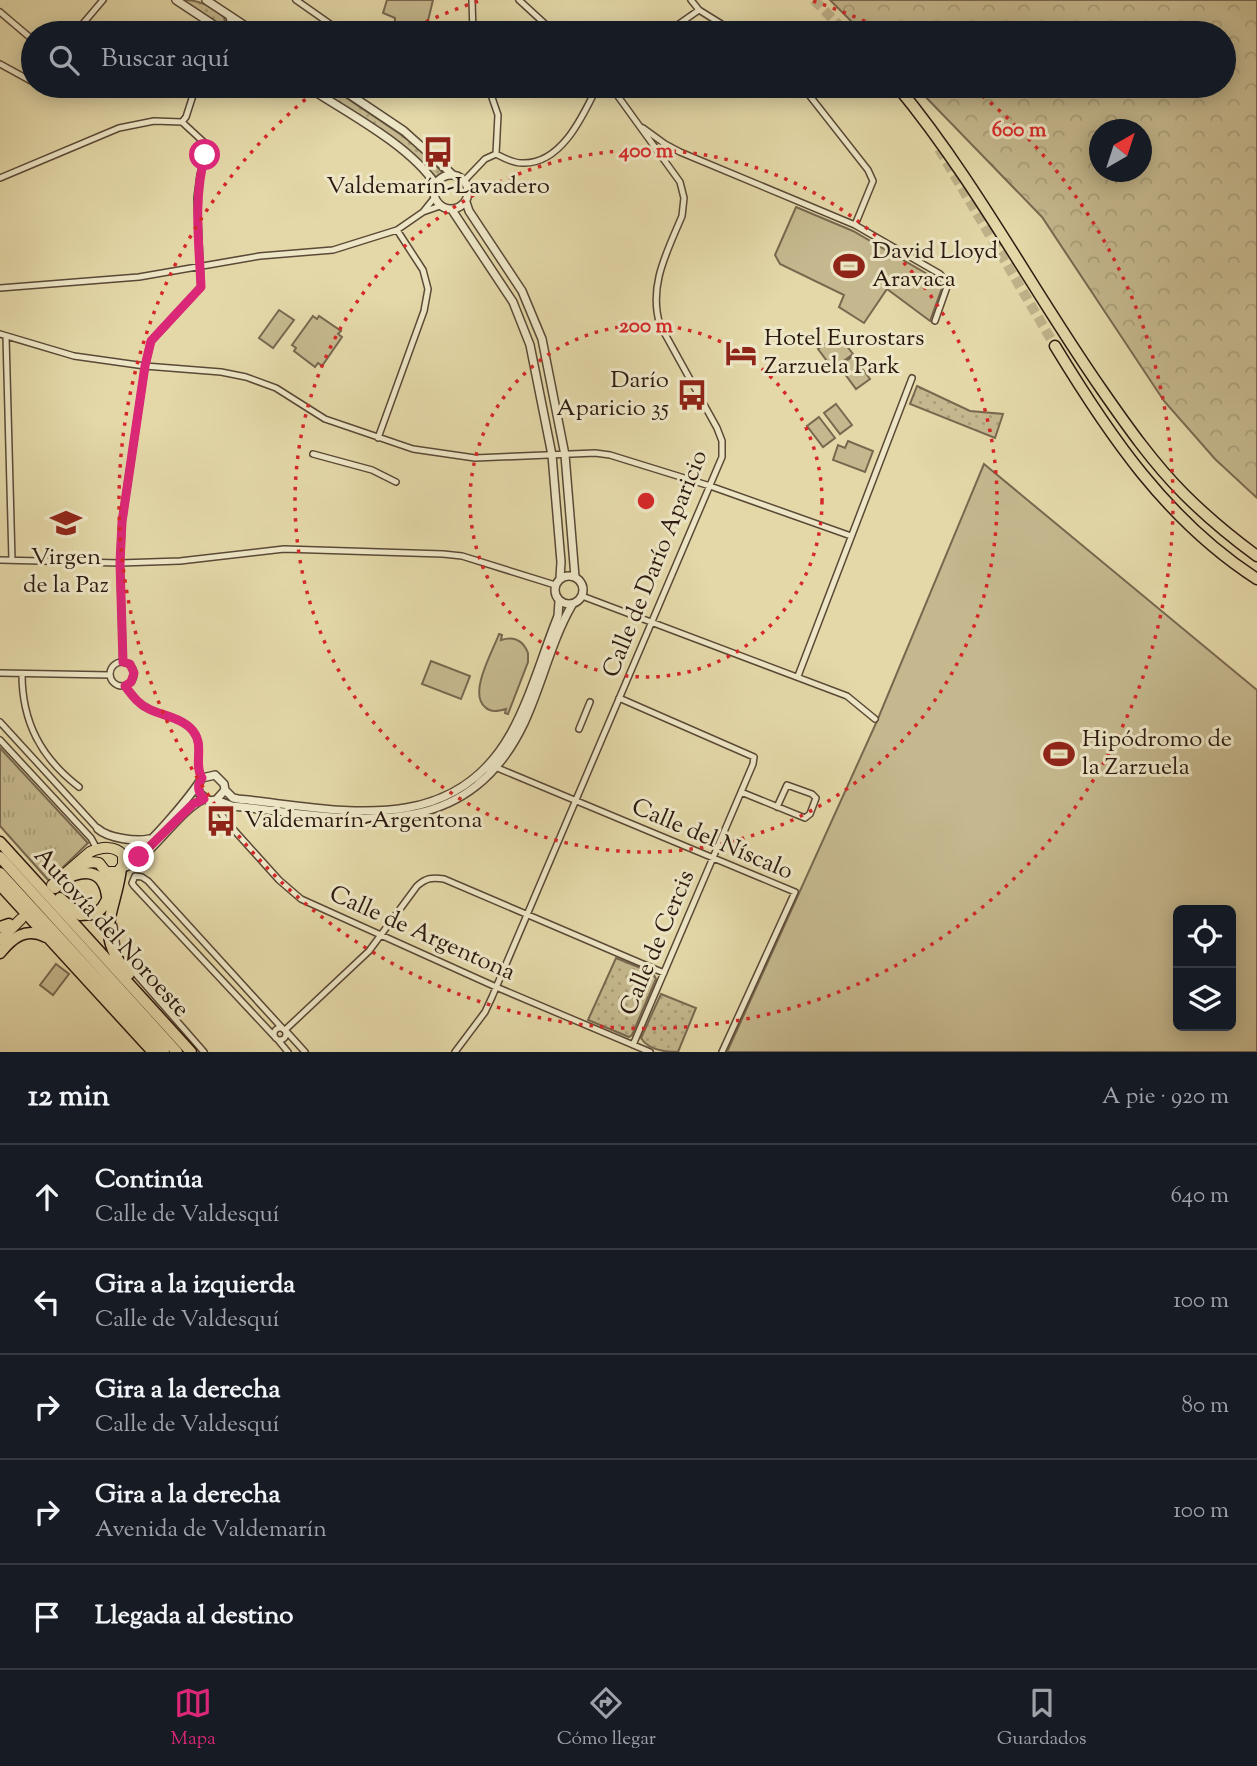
<!DOCTYPE html>
<html lang="es">
<meta charset="utf-8">
<style>
body{margin:0;font-family:"Sorts Mill Goudy",serif;background:#20242c;color:#f1f3f6}
.controls{position:absolute;right:21px;bottom:21px;display:grid;overflow:hidden;border-radius:10px;box-shadow:0 4px 18px #0003}
.controls button{width:63px;height:63px;display:grid;place-items:center;padding:0;border:0;border-bottom:2px solid #363941;background:#171b24;color:#f1f3f6;font:35px sans-serif}
.compass{position:absolute;left:1089px;top:119px;width:63px;height:63px;border-radius:50%;background:#171b24;box-shadow:0 4px 18px #0003;rotate:39deg}
.stop{position:absolute;width:21px;height:21px;margin:-16px;border:5px solid #db2777;border-radius:50%;background:#fff}
.stop.end{background:#db2777;border-color:#fff;box-shadow:0 2px 7px #0008}
.list{margin:0;padding:0;list-style:none}
h2{display:flex;justify-content:space-between;align-items:center;height:91px;margin:0;padding:0 28px;font-size:30px}
h2 small{font-size:23px;font-weight:400;color:#9ea1a6}
.list li{display:grid;grid-template-columns:46px 1fr auto;gap:21px;align-items:center;box-sizing:border-box;height:105px;padding:0 28px;border-top:2px solid #363941}
.list b{display:block;font-size:26px;white-space:nowrap}
.list p{margin:0;font-size:23px;white-space:nowrap;color:#9ea1a6}
.list em{font-size:23px;font-style:normal;color:#9ea1a6}
.icon{flex:none;width:38px;height:38px;fill:none;stroke:currentColor;stroke-width:2;stroke-linecap:round;stroke-linejoin:round}
.map{position:relative;flex:none;width:1257px;height:1052px;overflow:hidden}
.search{position:absolute;background:#171b24;box-shadow:0 4px 18px #0003;left:21px;right:21px;top:21px;height:77px;display:flex;align-items:center;gap:18px;box-sizing:border-box;padding:0 24px;border-radius:38px;color:#9ea1a6;font-size:26px}
.sheet{height:616px;background:#171b24}
nav{display:flex;justify-content:space-around;align-items:center;box-sizing:border-box;height:98px;border-top:2px solid #363941;background:#171b24;font-size:19px;color:#9ea1a6}
nav a{display:grid;justify-items:center;gap:4px}
nav .on{color:#db2777}
.map>svg:first-child{display:block}
</style>
<div class="map">
<svg width="1257" height="1052" viewBox="0 0 1257 1052">
<defs>
<pattern id="grass-tufts" width="24" height="20" patternUnits="userSpaceOnUse" patternTransform="scale(1.75)"><rect width="24" height="20" fill="#c5b88e"/><path d="M3 7l-1-3M5 7V3M7 7l1-3M15 17l-1-3M17 17v-4M19 17l1-3" fill="none" stroke="#a99e79"/></pattern>
<pattern id="forest-crowns" width="20" height="18" patternUnits="userSpaceOnUse" patternTransform="scale(1.75)"><rect width="20" height="18" fill="#c5b88e"/><path d="M2 6a3 3 0 1 1 6 0M12 15a3 3 0 1 1 6 0" fill="none" stroke="#a99e79"/></pattern>
<pattern id="park-dots" width="8" height="8" patternUnits="userSpaceOnUse" patternTransform="scale(1.75)"><rect width="8" height="8" fill="#c5b88e"/><path d="M2 2h.1M6 6h.1" fill="none" stroke="#a99e79" stroke-width="1.8" stroke-linecap="round"/></pattern>
</defs>
<rect width="100%" height="100%" fill="#e4d8a8"/>
<filter id="stains"><feTurbulence type="fractalNoise" baseFrequency=".00286" numOctaves="4"/><feColorMatrix values="0 0 0 0 .2 0 0 0 0 .09 0 0 0 0 .02 0 0 0 .5 -.17"/></filter>
<radialGradient id="worn" r=".72"><stop offset=".6" stop-color="#630" stop-opacity="0"/><stop offset="1" stop-color="#630" stop-opacity=".3"/></radialGradient>
<path fill="url(#grass-tufts)" stroke="#78684f" stroke-width="2" d="M0,748l88,95 -39,38 -49,-55z"/>
<path fill="url(#forest-crowns)" stroke="#78684f" stroke-width="2" fill-rule="evenodd" d="M830,0h427v498l-42,-39 -51,-58 -122,-184 -127,-131h309v-53h-361zM1100,130h42v42h-42z"/>
<path fill="url(#park-dots)" stroke="#78684f" stroke-width="2" d="M183,0c18,0 27,6 41,17l1,5 -5,3z
M313,86h16l71,48 20,15 24,25 -6,5 -43,-39z
M917,386l53,25 33,3 -8,24 -85,-34z
M616,958l37,15 3,6 -24,56 -3,2 -41,-17z
M661,994l35,14 -18,44c-13,0 -30,-2 -37,-14z"/>
<path fill="#c5b88e" stroke="#78684f" stroke-width="2" fill-rule="evenodd" d="M387,0h46l-8,33h-16v-5l-14,-5v-5l-12,-5z
M796,207l57,24 88,51 2,3 -13,36 -43,-32 -23,34 -25,-16 5,-12 -64,-31 -5,-9z
M279,310l15,10 -21,28 -14,-10z
M313,316l4,3 2,-3 22,15 -3,3 4,3 -20,29 -4,-3 -3,4 -21,-16 2,-3 -4,-3z
M838,335l15,19 -20,15 -15,-20z
M853,356l17,23 -14,10 -17,-23z
M836,404l16,21 -12,9 -16,-21z
M819,417l16,21 -12,9 -16,-21z
M848,441l25,10 -8,21 -32,-12 5,-15 7,3z
M984,464l273,226v362h-530l150,-331zM1178,910h53v116h-53z
M499,634l3,1 -1,5c13,-4 22,0 27,13v9l-20,52 -3,-1 1,-4c-7,2 -15,4 -21,-2 -17,-14 8,-56 14,-73z
M431,661l39,15 -9,23 -39,-15z
M56,964l13,10 -16,21 -13,-10z"/>
<g fill="none" stroke-linecap="round" stroke-linejoin="round">
<path stroke="#bfb28a" stroke-width="10" stroke-dasharray="10 5" stroke-linecap="butt" d="M814,0l33,33
M939,149l116,197"/>
<defs>
<path id="minor" d="M296,0l47,33
M472,0l1,33
M519,0l36,33
M691,0l8,10 37,23
M0,12l33,28
M229,16l3,17
M75,33l28,-33
M239,33h6
M666,33l33,-23
M0,64l33,18
M488,86l10,29 -2,39
M596,86l9,5 9,-5
M802,86l66,84 5,11 -18,44
M643,128l22,16 15,8 175,73 85,49 8,10 -13,37
M0,178l119,-50 35,-7 28,1 4,-5 10,-31
M464,181l21,-22 11,-5c8,4 16,9 26,9 39,2 61,-47 75,-76
M423,212l12,-15
M0,288l139,-11 121,-21 73,-6 64,-20 26,-18 17,-6
M0,334l74,22 71,10 76,6 25,5 30,11 49,31 88,30 62,9 120,-5 15,2 100,31 141,50
M6,337l6,223
M378,438l46,-127 4,-22 -5,-19 -26,-40
M313,454l59,16 24,12
M0,560l120,3 60,-2 104,-12 159,5 19,2 93,29
M582,596l265,100 28,23
M110 674a12 12 0 1 1 24 0a12 12 0 1 1-24 0Z
M123,662l-3,-99 2,-41 23,-156 6,-25 50,-54 -4,-89 3,-23 8,-29 -26,-24
M0,673l110,2
M22,674c0,48 19,84 57,113
M798,676l114,-298
M125,686c7,9 13,18 24,23 14,7 34,9 44,22 12,15 0,33 9,47
M619,698l135,59 -1,7 -120,281
M0,722l98,107
M579,729l11,-27
M0,740l91,98 6,11
M495,767l300,125 -73,160
M741,792l64,26 5,-4 6,-16 -4,-4 -25,-9 -10,22
M214,801l11,19 54,60 22,19 195,88 154,65
M114,926l3,22
M128,965l76,87
M274 1034a6 6 0 1 1 12 0a6 6 0 1 1-12 0Z
M285,1030l84,-79 48,-65c9,-8 15,-9 27,-7l220,94
M286,1031l19,21
M275,1037l-141,-151 -2,-3 3,-7 7,1 6,4 135,148
M278,1040l10,12
M455,1052l30,-40 7,-15 230,-540v-16l-5,-13 -57,-103c-12,-39 7,-73 22,-109l2,-18 -4,-16 -68,-94"/>
<path id="tertiary" d="M176,0l50,33
M206,0l50,33
M306,86c40,26 104,59 130,99
M337,86l67,45 49,44
M434 192a17 17 0 1 1 34 0a17 17 0 1 1-34 0Z
M466,202l3,9 53,80 20,48 23,116 10,122
M452,210l61,92 17,43 22,110 9,107 -1,16
M555 590a14 14 0 1 1 28 0a14 14 0 1 1-28 0Z
M225,790l8,8 5,1c99,10 212,41 272,-64 20,-35 33,-82 48,-119l1,-15
M216,800l16,6c113,11 231,45 292,-83 18,-38 27,-82 48,-118
M98,829c10,9 38,13 51,10
M123,855c4,0 7,0 11,-2 16,-7 58,-59 68,-75l13,-3 9,9 1,6 -9,10 -7,1 -10,-8 -1,-7
M122,868c25,-4 55,-57 82,-69"/>
<path id="trunk" d="M52,885l38,-33c11,-5 25,-7 33,3v10l-5,7h-12l-7,-9c-19,-5 -32,14 -44,25
M0,940l21,-21"/>
<path id="motorway" d="M897,86c78,94 135,204 205,304 25,36 51,73 82,104 23,23 47,43 73,62
M1055,346c54,89 112,175 202,233
M0,842l191,210
M0,857l177,195
M121,869c-6,45 -28,65 8,105
M0,873l164,179
M62,881c20,-12 41,-13 45,15
M0,885l153,167
M60,898l20,17 15,-1c13,-8 17,-26 15,-41
M0,927l9,-3
M0,953c13,-16 26,-26 46,-16"/>
</defs>
<use href="#minor" stroke="#5a4936" stroke-width="8"/>
<use href="#tertiary" stroke="#5a4936" stroke-width="10"/>
<use href="#trunk" stroke="#2c1910" stroke-width="12"/>
<use href="#motorway" stroke="#2c1910" stroke-width="13"/>
<use href="#minor" stroke="#ede6c6" stroke-width="5"/>
<use href="#tertiary" stroke="#ede6c6" stroke-width="7"/>
<use href="#trunk" stroke="#e4d8a8" stroke-width="10"/>
<use href="#motorway" stroke="#e4d8a8" stroke-width="10"/>
</g>
<g fill="none" stroke-linecap="round" stroke-linejoin="round">
<path stroke="#db2777" stroke-width="9" d="M139,857l54,-53 11,-5c-6,-7 -8,-13 -2,-21 -9,-14 3,-32 -9,-47 -10,-13 -30,-15 -44,-22 -11,-5 -17,-14 -24,-23l6,-4 3,-9 -4,-9 -7,-2 -3,-99 2,-41 23,-156 6,-25 50,-54c-2,-45 -8,-88 4,-132"/>
</g>
<g fill="none" stroke="#d62828" stroke-width="3.5" stroke-dasharray="3.5 7">
<circle cx="646" cy="501" r="176"/>
<circle cx="646" cy="501" r="351"/>
<path d="M407 31A527 527 0 0 1 479 1M813 1A527 527 0 0 1 885 31M974 89A527 527 0 1 1 318 89"/>
</g>
<defs>
<symbol id="bus-bare" viewBox="-9 -9 18 18"><path d="M-5-6H5V4H4V6H2V4H-2V6H-4V4H-5ZM-3.5-4V0h7V-4ZM-3.5 1.2v1.5H-2V1.2ZM2 1.2v1.5H3.5V1.2Z" fill="#8f2418" stroke="#ede6c6" stroke-width="2.5" paint-order="stroke"/></symbol>
<symbol id="stadium-bare" viewBox="-9 -9 18 18"><path d="M0-5a6.5 5 0 1 0 0 10a6.5 5 0 1 0 0-10ZM-3.5-1.8h7v3.6h-7Z" fill="#8f2418" stroke="#ede6c6" stroke-width="2.5" paint-order="stroke"/></symbol>
<symbol id="hotel-bare" viewBox="-9 -9 18 18"><path d="M-6-4.5h1.5V1H6V5H4.5V3h-9V5H-6ZM-4 0a1.8 1.8 0 1 1 3.6 0ZM.5 0V-2.5h3Q6-2.5 6 0Z" fill="#8f2418" stroke="#ede6c6" stroke-width="2.5" paint-order="stroke"/></symbol>
<symbol id="school-bare" viewBox="-9 -9 18 18"><path d="M0-5L7-2L0 1L-7-2ZM-4 1L0 2.5L4 1V4Q0 6-4 4Z" fill="#8f2418" stroke="#ede6c6" stroke-width="2.5" paint-order="stroke"/></symbol>
</defs>
<g fill-rule="evenodd">
<use href="#bus-bare" x="416" y="130" width="44" height="44"/>
<use href="#stadium-bare" x="827" y="244" width="44" height="44"/>
<use href="#hotel-bare" x="719" y="331" width="44" height="44"/>
<use href="#bus-bare" x="670" y="373" width="44" height="44"/>
<use href="#school-bare" x="44" y="501" width="44" height="44"/>
<use href="#stadium-bare" x="1037" y="732" width="44" height="44"/>
<use href="#bus-bare" x="199" y="799" width="44" height="44"/>
</g>
<g text-anchor="middle" dominant-baseline="central" stroke-width="6" stroke-linejoin="round" paint-order="stroke">
<g font-size="24" fill="#2c1910" stroke="#ede6c6" text-anchor="start">
<text x="438" y="187" text-anchor="middle">Valdemarín-Lavadero</text>
<text x="872" y="252">David Lloyd<tspan x="872" dy="28">Aravaca</tspan></text>
<text x="764" y="339">Hotel Eurostars<tspan x="764" dy="28">Zarzuela Park</tspan></text>
<text x="669" y="381" text-anchor="end">Darío<tspan x="669" dy="28">Aparicio 35</tspan></text>
<text x="66" y="558" text-anchor="middle">Virgen<tspan x="66" dy="28">de la Paz</tspan></text>
<text x="1082" y="740">Hipódromo de<tspan x="1082" dy="28">la Zarzuela</tspan></text>
<text x="244" y="821">Valdemarín-Argentona</text>
</g>
<g font-size="24" fill="#2c1910" stroke="#ede6c6">
<text transform="translate(656 564) rotate(-68)">Calle de Darío Aparicio</text>
<text transform="translate(712 840) rotate(23)">Calle del Níscalo</text>
<text transform="translate(111 933) rotate(48)">Autovía del Noroeste</text>
<text transform="translate(422 934) rotate(24)">Calle de Argentona</text>
<text transform="translate(658 943) rotate(-67)">Calle de Cercis</text>
</g>
</g>
<circle cx="646" cy="501" r="10" fill="#d62828" stroke="#ede6c6" stroke-width="3.5"/>
<g font-size="21" text-anchor="middle" font-weight="bold" fill="#d62828" stroke="#ede6c6" stroke-width="6" stroke-linejoin="round" paint-order="stroke">
<text x="1019" y="136">600 m</text>
<text x="646" y="157">400 m</text>
<text x="646" y="332">200 m</text>
</g>
<rect width="100%" height="100%" filter="url(#stains)"/>
<rect width="100%" height="100%" fill="url(#worn)"/>
</svg>
<div class="controls">
<button><svg class="icon" aria-label="locate" viewBox="0 0 24 24"><circle cx="12" cy="12" r="6"/><path d="M12 2v4M12 18v4M2 12h4M18 12h4"/></svg></button>
<button><svg class="icon" aria-label="layers" viewBox="0 0 24 24"><path d="M12 4l9 5-9 5-9-5zM3 14l9 5 9-5"/></svg></button>
</div>
<svg class="compass" viewBox="-18 -18 36 36"><path d="M0-13l5 13h-10z" fill="#e53935"/><path d="M0 13l5-13h-10z" fill="#9ea1a6"/></svg>
<div class="stop" style="left:205px;top:155px"></div>
<div class="stop end" style="left:139px;top:857px"></div>
<div class="search"><svg class="icon" aria-label="search" viewBox="0 0 24 24"><circle cx="10" cy="10" r="6"/><path d="M15 15l6 6"/></svg>Buscar aquí</div>
</div>
<section class="sheet">
<h2>12 min<small>A pie · 920 m</small></h2>
<ul class="list">
<li><svg class="icon" aria-label="ahead" viewBox="0 0 24 24"><path d="M12 20V5M6 11l6-6 6 6"/></svg><div><b>Continúa</b><p>Calle de Valdesquí</p></div><em>640 m</em></li>
<li><svg class="icon" aria-label="left" viewBox="0 0 24 24"><path d="M17 20v-9H6M10 6l-5 5 5 5"/></svg><div><b>Gira a la izquierda</b><p>Calle de Valdesquí</p></div><em>100 m</em></li>
<li><svg class="icon" aria-label="right" viewBox="0 0 24 24"><path d="M7 20v-9h11M14 6l5 5-5 5"/></svg><div><b>Gira a la derecha</b><p>Calle de Valdesquí</p></div><em>80 m</em></li>
<li><svg class="icon" aria-label="right" viewBox="0 0 24 24"><path d="M7 20v-9h11M14 6l5 5-5 5"/></svg><div><b>Gira a la derecha</b><p>Avenida de Valdemarín</p></div><em>100 m</em></li>
<li><svg class="icon" aria-label="arrive" viewBox="0 0 24 24"><path d="M6 21V4h12l-3 4 3 4H6"/></svg><div><b>Llegada al destino</b></div></li>
</ul>
</section>
<nav>
<a class="on"><svg class="icon" aria-label="map" viewBox="0 0 24 24"><path d="M3 6l6-2 6 2 6-2v14l-6 2-6-2-6 2zM9 4v14M15 6v14"/></svg>Mapa</a>
<a><svg class="icon" aria-label="directions" viewBox="0 0 24 24"><path d="M12 3l9 9-9 9-9-9zM9 14v-3h6M13 9l2 2-2 2"/></svg>Cómo llegar</a>
<a><svg class="icon" aria-label="saved" viewBox="0 0 24 24"><path d="M7 4h10v16l-5-4-5 4z"/></svg>Guardados</a>
</nav>
